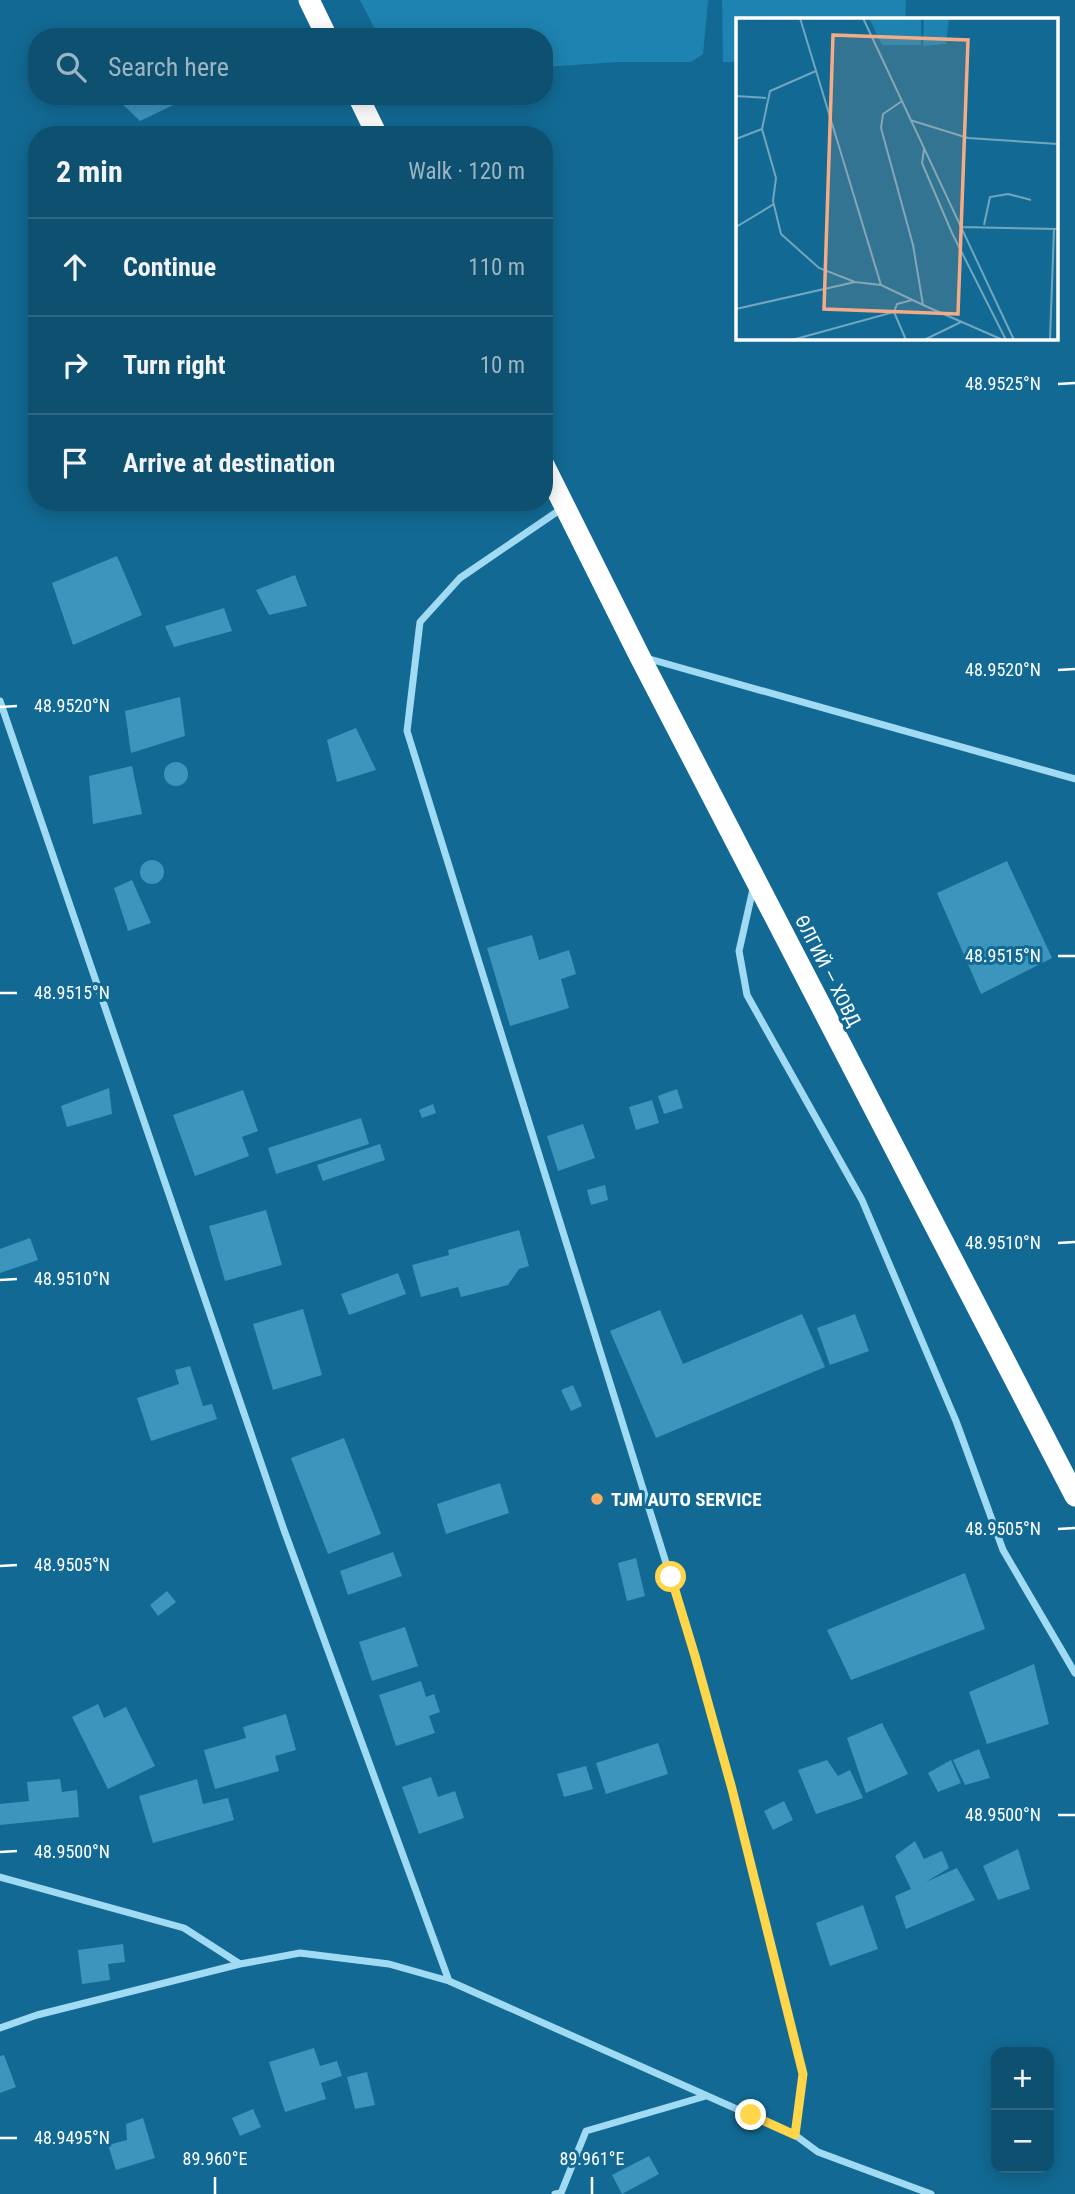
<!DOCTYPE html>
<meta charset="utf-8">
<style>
body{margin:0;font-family:"Roboto Condensed",sans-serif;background:#175774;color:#f1f3f6}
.controls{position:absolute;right:21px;bottom:21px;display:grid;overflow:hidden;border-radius:14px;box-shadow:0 4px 18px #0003}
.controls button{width:63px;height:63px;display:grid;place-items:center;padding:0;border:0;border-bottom:2px solid #2e6782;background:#0e506f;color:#f1f3f6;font:35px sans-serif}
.stop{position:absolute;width:21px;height:21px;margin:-16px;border:5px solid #ffd54a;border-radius:50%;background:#fff}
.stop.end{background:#ffd54a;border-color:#fff;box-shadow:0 2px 7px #0008}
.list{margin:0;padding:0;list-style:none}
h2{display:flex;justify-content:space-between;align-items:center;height:91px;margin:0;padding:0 28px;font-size:30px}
h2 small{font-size:23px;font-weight:400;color:#9bb5c3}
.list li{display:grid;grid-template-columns:46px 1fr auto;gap:21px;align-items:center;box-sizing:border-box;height:98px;padding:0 28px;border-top:2px solid #2e6782}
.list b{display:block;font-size:26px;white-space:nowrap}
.list em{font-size:23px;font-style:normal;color:#9bb5c3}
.icon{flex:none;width:38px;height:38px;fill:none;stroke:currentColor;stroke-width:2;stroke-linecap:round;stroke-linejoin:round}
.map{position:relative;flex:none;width:1075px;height:2194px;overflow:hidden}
.search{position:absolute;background:#0e506f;box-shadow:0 4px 18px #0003;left:28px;top:28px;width:525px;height:77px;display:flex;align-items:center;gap:18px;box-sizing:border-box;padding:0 24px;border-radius:28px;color:#9bb5c3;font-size:26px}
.panel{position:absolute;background:#0e506f;box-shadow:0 4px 18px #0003;left:28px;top:126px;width:525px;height:385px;border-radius:28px}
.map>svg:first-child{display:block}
</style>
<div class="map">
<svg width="1075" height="2194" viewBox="0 0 1075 2194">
<rect width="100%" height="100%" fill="#126a94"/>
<path fill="#1e83b1" d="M360,0h348v1l-5,53 -12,8h-73l-74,5v-30h-165z
M722,0h184l-1,19h-168v43h-14z"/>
<path fill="#3b95bd" d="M114,96h78l-52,25z
M117,556l25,59 -69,30 -21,-62z
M295,575l12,31 -38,9 -13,-25z
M224,608l8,23 -58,16 -9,-21z
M180,697l5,39 -54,17 -6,-42z
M356,728l20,42 -39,12 -10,-42z
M164 774a12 12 0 1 1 24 0a12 12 0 1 1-24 0Z
M132,766l10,48 -49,10 -4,-48z
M140 872a12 12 0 1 1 24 0a12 12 0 1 1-24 0Z
M1007,861l45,97 -71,36 -44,-101z
M132,880l19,43 -23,8 -14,-43z
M532,935l7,25 30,-10 7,24 -15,5 8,29 -59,18 -23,-78z
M109,1088l3,26 -45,13 -6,-21z
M677,1089l6,19 -19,6 -6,-18z
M243,1090l15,41 -16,6 7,19 -54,20 -22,-61z
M652,1100l7,23 -23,7 -7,-23z
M433,1104l3,9 -14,5 -3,-8z
M361,1118l8,26 -93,30 -8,-26z
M583,1124l12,34 -37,13 -11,-35z
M380,1144l5,16 -62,21 -6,-16z
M605,1185l3,15 -17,5 -4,-15z
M266,1210l16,55 -57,16 -16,-55z
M519,1230l10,36 -10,3 -11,16 -47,12 -3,-10 -37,10 -9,-32 37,-10 -1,-5z
M30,1238l8,22 -38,13v-24z
M398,1273l8,21 -57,21 -8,-21z
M303,1309l19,66 -49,15 -20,-66z
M660,1310l23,54 119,-50 23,53 -169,71 -46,-107z
M855,1314l14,37 -39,14 -13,-37z
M190,1366l13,40 9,-2 5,15 -66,22 -14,-43 42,-14 -4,-14z
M573,1385l9,21 -11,5 -10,-21z
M344,1438l37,96 -53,20 -37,-96z
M500,1483l9,30 -63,21 -9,-30z
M393,1552l9,24 -54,19 -8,-24z
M636,1558l9,38 -18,5 -9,-38z
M965,1573l20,56 -134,51 -24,-50z
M167,1591l9,11 -18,14 -8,-11z
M405,1627l13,39 -46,15 -13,-39z
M1034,1664l15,60 -62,20 -18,-52z
M421,1681l5,16 8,-3 6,18 -11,4 6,17 -39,13 -17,-51z
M98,1704l6,14 22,-11 29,59 -47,23 -36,-72z
M286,1714l10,36 -21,6 4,15 -64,18 -11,-39 42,-12 -3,-11z
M882,1723l26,51 -42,19 -19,-55z
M658,1743l10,31 -62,20 -10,-31z
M979,1749l11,29 -25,7 -12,-25z
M827,1760l11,16 12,-6 13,28 -47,16 -18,-44z
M951,1760l10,23 -23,9 -10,-19z
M586,1766l7,23 -29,8 -7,-23z
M431,1777l7,20 17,-6 9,27 -45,16 -17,-47z
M60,1779l2,13 15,-2 2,27 -79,8v-21l29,-3 -2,-19z
M197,1779l6,25 25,-6 6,22 -81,23 -14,-47z
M784,1801l9,19 -20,10 -9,-19z
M915,1841l9,18 18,-8 7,17 -23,14 31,-14 18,32 -69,29 -11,-33 16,-7 -16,-33z
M1018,1849l12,40 -32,11 -15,-34z
M863,1905l15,44 -48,17 -14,-43z
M123,1944l2,18 -17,2 2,16 -28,4 -4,-34z
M314,2048l6,18 17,-5 5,15 -21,7 5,16 -41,13 -16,-50z
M4,2055l12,32 -16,6v-37z
M367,2072l8,33 -20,4 -8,-32z
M253,2109l8,18 -21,9 -8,-18z
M143,2118l12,40 -39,12 -8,-25 19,-5 -1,-16z
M649,2156l10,18 -37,20 -10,-19z"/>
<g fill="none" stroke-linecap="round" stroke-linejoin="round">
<path stroke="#a1daf3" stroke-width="7" d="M646,658l429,121
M0,701l284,829 165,451 -60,-17 -89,-11 -60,11 -56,-36 -184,-51
M753,889l-14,62 8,44 115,205 94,221 47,129 72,123
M449,1981l346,154 8,-61 -71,-285 -37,-133 -288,-925 13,-109 40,-44 104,-71
M0,2028l37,-13 203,-51
M795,2135l23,17 113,42
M555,2194l6,-1 25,-62 120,-35"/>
<path stroke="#fff" stroke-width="21" d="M309,0l18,37
M358,96l19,39
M544,465l95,190 436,841"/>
</g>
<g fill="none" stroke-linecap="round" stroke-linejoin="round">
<path stroke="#ffd54a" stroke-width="9" d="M671,1577l24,79 37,133 71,285 -8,61 -44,-20"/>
</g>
<path fill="none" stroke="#fff" stroke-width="2.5" d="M1058,384l17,-1M1058,670l17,-1M0,707l17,-1M1058,956h17M0,993h17M1058,1243l17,-1M0,1280l17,-1M1058,1529l17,-1M0,1566l17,-1M1058,1815h17M0,1852l17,-1M0,2138h17M215,2177v17M592,2177v17"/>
<circle fill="#ffac63" stroke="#126a94" stroke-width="2.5" cx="597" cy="1499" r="7"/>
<g text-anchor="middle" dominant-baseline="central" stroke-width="6" stroke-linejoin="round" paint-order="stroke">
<g font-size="19" fill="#fff" stroke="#126a94">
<text transform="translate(828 971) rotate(63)">ӨЛГИЙ — ХОВД</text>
</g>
<g font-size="19" font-weight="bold" fill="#fff" stroke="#126a94" text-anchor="start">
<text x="611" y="1499">TJM AUTO SERVICE</text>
</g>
</g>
<g transform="translate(736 18)">
<rect width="322" height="322" fill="#126a94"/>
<path d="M133,0h52v27h-39zM188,0h25l-3,26 -23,2z" fill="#1e83b1"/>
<path fill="none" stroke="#71a6bf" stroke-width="2" d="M127,0l151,322M0,78l30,2M174,102l58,18 90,6M26,111l14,49 -3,23 8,33 38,34 36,14 26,3 -81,-267M0,121l26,-10 8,-38 46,-20M188,131l-2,14 30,70 54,107M248,207l6,-28 18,-3 23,6M0,209l38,-23M225,209l97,2M145,267l42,20 -10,-60 -32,-117 2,-14 19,-13M187,287l80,35M0,291l119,-27M158,294l12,28M56,322l102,-28 3,-8 15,-4M188,322l37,-18M314,322l4,-111"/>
<path fill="#f4ac86" fill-opacity="0.15" stroke="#f4ac86" stroke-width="3.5" d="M97,17l135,5 -10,274 -134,-5z"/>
<rect width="322" height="322" fill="none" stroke="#fff" stroke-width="3.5"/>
</g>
<g font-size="18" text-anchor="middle" fill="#fff" stroke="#126a94" stroke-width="6" stroke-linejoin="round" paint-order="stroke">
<text x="1003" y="390">48.9525°N</text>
<text x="1003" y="676">48.9520°N</text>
<text x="72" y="712">48.9520°N</text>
<text x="1003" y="962">48.9515°N</text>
<text x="72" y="999">48.9515°N</text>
<text x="1003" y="1249">48.9510°N</text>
<text x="72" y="1285">48.9510°N</text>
<text x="1003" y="1535">48.9505°N</text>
<text x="72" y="1571">48.9505°N</text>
<text x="1003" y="1821">48.9500°N</text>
<text x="72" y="1858">48.9500°N</text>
<text x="72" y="2144">48.9495°N</text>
<text x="215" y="2165">89.960°E</text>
<text x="592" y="2165">89.961°E</text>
</g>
</svg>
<div class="controls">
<button>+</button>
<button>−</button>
</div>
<div class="stop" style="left:671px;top:1577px"></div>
<div class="stop end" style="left:751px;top:2115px"></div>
<div class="search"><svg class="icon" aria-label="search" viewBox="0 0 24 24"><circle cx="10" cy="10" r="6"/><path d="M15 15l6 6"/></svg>Search here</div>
<section class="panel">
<h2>2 min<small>Walk · 120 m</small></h2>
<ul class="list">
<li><svg class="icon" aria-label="ahead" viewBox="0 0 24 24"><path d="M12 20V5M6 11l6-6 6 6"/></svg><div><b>Continue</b></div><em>110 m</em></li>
<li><svg class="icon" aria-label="right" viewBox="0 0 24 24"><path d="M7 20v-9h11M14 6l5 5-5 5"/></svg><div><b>Turn right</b></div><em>10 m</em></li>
<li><svg class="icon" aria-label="arrive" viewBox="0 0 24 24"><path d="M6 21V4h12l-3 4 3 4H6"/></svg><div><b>Arrive at destination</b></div></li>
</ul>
</section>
</div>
